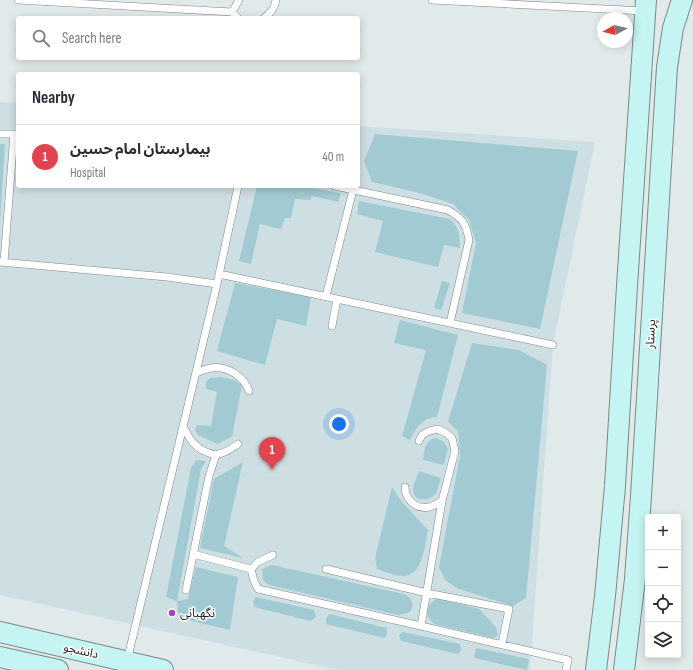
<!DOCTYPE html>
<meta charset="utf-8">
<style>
body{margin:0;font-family:"Sofia Sans Condensed","Noto Sans Arabic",sans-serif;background:#f2f2f3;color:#2b2b33}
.controls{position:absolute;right:12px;bottom:12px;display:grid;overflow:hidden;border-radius:4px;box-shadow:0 2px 10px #0003}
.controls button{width:36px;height:36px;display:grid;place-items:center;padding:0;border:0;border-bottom:1px solid #e1e1e2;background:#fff;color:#2b2b33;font:20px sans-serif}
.compass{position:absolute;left:597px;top:12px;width:36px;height:36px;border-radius:50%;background:#fff;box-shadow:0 2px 10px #0003;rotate:262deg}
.you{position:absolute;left:339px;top:424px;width:14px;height:14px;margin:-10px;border:3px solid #fff;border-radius:50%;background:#1a73e8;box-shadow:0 0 0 6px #1a73e833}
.badge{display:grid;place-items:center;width:26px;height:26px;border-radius:50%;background:#9f48b4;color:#fff;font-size:13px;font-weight:700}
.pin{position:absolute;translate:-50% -33px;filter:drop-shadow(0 1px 2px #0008)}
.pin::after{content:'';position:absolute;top:21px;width:14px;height:12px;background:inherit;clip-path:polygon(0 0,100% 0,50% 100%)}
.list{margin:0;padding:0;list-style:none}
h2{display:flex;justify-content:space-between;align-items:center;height:52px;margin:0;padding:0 16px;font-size:17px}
h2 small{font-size:13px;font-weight:400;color:#7c7c81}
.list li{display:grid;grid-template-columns:26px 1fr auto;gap:12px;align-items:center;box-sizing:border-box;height:64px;padding:0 16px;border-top:1px solid #e1e1e2}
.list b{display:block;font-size:15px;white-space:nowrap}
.list p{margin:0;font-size:13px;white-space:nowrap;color:#7c7c81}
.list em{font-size:13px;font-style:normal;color:#7c7c81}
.icon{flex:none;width:22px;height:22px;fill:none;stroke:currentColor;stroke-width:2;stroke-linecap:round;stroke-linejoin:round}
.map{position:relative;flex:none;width:693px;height:670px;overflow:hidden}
.search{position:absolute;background:#fff;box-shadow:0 2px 10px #0003;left:16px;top:16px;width:344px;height:44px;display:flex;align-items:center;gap:10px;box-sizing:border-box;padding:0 14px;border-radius:4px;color:#7c7c81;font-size:15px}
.panel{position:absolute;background:#fff;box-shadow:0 2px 10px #0003;left:16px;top:72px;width:344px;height:116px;border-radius:4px}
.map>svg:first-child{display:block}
</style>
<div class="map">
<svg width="693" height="670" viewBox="0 0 693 670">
<rect width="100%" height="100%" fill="#e1eaeb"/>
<path fill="#cedfe3" d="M0,102l18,1v83h340v-60l237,16 -42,203 -23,325h-192l-338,-75z"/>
<path fill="#a1cad2" d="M375,134l203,17 -38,178 -78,-16 14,-70 -7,-23 -16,-16 -33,-11 -48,-11 -8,-21z
M0,144h5l-5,78z
M257,186h46l37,7 -1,9 -27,-6 -2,4 -15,-1 -4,19h-6l-4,11 -21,-5 -9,40 -12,-3z
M359,201l91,18c9,8 10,17 10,29l-16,-3 -6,22 -63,-15 8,-31 -26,-7z
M442,281l8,2 -9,27 -7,-2z
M235,283l76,14 -5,29 -29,-7 -12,46 -48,-14z
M400,320l58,15 -21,82c-15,1 -21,11 -27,23l-8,-4 24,-86 -32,-7z
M472,343l47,7 28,15 -21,233 -13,8 -54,-17 -14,-9 -6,-13 21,-111 -2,-25 -10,-9z
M221,377l13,3 8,5 -10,52 -15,7 -19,-9 -3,-5 2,-5 14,1 6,-34 -11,-3v-7l4,-4z
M436,438l8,4 4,7 -4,16 -21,-5c2,-10 1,-20 13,-22z
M196,460l10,1 -5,8 -24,132 11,-2 8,-32 42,10 -8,53 -42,-10 -10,-6 -1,-13 -11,-4 25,-129z
M243,462l-19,84 19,12 -43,-10 14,-69z
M419,471l22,7 -5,16c-7,6 -21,10 -23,-4 0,-5 4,-13 6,-19z
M392,487l10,15 26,28c-3,14 -5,49 -27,46 -8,-1 -16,-4 -24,-7l-2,-11z
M272,565l132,29c8,4 11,10 6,18l-12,3 -129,-30 -6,-5 -1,-11z
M256,597l58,13 2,7 -5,4 -57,-14 -1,-6z
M436,599h4l39,10 17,18 2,9 -5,2 -58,-14c-11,-7 -10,-18 1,-25z
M329,614l58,14v5l-2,5 -59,-14v-5z
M403,632l57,12 1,6 -3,4 -57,-13 -2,-6z
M476,648l53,11 -2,11 -53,-12z"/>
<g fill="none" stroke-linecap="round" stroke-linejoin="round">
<defs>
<path id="service" d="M18,0l214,12
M432,0l212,11
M238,18l-6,-6 7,-12
M264,18c7,-5 11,-10 12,-18
M0,134h14l-10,128
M335,186l113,24c15,9 18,13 21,30l-19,83
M0,262l167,15 50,7
M219,274l334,71
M326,296l27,-106
M332,326l5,-27
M196,373c8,-3 16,-7 25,-5 12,2 24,11 28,23
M183,426c6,12 12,23 26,27 3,1 6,2 9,1 8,-1 14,-6 20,-10
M405,487c0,12 11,23 24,20 5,-1 9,-4 13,-6l13,-50 -3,-13 -6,-5 -8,-4 -9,2 -7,4 -3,6
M442,501l-21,125 147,34 -2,10
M193,554l58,15
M273,555l-15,7 -7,7 3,12 4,8 163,37
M326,569l101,24 82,16 -7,35
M186,590l23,-114 7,-21
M127,661l90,-377 21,-98"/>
<path id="secondary" d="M0,632l163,38
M0,657l58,13
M596,670l9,-74 10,-110 12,-200 19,-286
M624,670l11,-91 6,-83 26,-429 6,-39 9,-28"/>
</defs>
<use href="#service" stroke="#7f8788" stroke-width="8"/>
<use href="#secondary" stroke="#7f8788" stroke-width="22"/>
<use href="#service" stroke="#fff" stroke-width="7"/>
<use href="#secondary" stroke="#c4f5f2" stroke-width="20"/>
</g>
<circle fill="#9f48b4" stroke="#fff" stroke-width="1.5" cx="172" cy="613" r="4"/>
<g text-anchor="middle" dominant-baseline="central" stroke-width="3" stroke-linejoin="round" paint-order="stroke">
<g font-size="12" fill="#232626" stroke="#fff">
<text transform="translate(651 334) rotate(-87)">پرستار</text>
<text transform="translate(81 651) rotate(13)">دانشجو</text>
</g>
<g font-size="12" fill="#232626" stroke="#fff" text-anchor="start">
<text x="180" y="613">نگهبانی</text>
</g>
</g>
</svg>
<div class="controls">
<button>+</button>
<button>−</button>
<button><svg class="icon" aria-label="locate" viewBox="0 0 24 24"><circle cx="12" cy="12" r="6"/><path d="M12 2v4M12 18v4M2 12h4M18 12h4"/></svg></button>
<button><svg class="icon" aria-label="layers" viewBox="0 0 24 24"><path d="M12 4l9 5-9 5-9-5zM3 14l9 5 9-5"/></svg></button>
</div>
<svg class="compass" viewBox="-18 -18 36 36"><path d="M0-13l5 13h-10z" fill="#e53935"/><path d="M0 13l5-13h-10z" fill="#7c7c81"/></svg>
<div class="you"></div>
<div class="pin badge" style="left:272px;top:470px;background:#e0444e">1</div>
<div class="search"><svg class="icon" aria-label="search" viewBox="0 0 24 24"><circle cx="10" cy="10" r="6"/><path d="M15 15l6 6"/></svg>Search here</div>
<section class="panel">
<h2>Nearby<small></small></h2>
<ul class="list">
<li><span class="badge" style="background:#e0444e">1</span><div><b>بیمارستان امام حسین</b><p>Hospital</p></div><em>40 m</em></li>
</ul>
</section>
</div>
